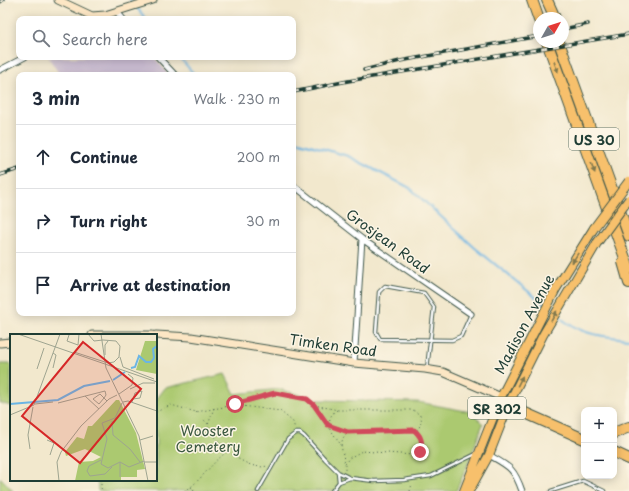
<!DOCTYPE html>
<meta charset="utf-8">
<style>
body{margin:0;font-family:"Playpen Sans",sans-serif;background:#f6f6f7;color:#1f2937}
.controls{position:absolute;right:12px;bottom:12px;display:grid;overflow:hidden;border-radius:8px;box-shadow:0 2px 10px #0003}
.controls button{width:36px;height:36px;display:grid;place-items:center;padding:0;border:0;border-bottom:1px solid #e0e1e3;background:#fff;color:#1f2937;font:20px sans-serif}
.compass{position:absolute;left:533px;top:12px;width:36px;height:36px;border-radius:50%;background:#fff;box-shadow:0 2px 10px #0003;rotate:51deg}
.stop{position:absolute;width:12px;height:12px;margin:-9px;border:3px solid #d1495b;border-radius:50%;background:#fff}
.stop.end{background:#d1495b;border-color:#fff;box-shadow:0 1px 4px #0008}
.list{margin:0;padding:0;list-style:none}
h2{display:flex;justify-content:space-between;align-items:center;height:52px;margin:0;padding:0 16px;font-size:17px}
h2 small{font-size:13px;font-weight:400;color:#747a83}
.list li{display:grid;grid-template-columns:26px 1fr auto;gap:12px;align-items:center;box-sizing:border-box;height:64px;padding:0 16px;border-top:1px solid #e0e1e3}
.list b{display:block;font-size:15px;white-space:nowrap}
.list em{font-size:13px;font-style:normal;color:#747a83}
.icon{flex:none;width:22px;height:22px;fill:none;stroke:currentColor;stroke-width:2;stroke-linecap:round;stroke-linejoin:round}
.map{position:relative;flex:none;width:629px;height:491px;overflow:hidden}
.search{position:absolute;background:#fff;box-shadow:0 2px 10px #0003;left:16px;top:16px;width:280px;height:44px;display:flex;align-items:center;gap:10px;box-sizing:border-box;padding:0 14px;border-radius:8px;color:#747a83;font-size:15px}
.panel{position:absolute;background:#fff;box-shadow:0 2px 10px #0003;left:16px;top:72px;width:280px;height:244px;border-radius:8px}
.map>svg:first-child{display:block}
</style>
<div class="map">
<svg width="629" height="491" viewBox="0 0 629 491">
<rect width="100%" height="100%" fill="#fcf5e5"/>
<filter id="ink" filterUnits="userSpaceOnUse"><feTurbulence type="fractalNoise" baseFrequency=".025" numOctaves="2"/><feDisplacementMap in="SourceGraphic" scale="8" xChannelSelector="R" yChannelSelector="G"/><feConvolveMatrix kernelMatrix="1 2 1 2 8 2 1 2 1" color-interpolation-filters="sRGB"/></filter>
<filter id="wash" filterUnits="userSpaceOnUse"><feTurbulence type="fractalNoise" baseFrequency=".012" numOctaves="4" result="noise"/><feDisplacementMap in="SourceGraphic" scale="16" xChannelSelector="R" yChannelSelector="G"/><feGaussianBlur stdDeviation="0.9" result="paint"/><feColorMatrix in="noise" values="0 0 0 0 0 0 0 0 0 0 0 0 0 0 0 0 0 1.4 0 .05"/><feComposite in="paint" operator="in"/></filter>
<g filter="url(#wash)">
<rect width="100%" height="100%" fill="#f2e8cd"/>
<path fill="#ccbed4" d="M48,57h106l15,18h-109z"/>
<path fill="#abc970" stroke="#658352" d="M0,364h11v42l-11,-3z
M225,374l10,20 44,-5 40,11 99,2 53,10 12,12 -18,47 -9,20h-358l-1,-11h59v-80l9,-12z
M0,478h1l12,13h-13z"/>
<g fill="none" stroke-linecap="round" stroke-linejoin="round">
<path stroke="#6bb5e4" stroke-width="2" d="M130,0l4,5
M137,8l9,11
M179,57l16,18
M293,140l55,16 62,32 64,59 71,58
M558,316c22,19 43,20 71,23"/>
</g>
</g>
<g filter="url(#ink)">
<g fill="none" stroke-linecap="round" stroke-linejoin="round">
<defs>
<path id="lane" d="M427,369l7,-62 -10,-14 -39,-7 -6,6 -3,40 4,7 72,1 9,-4 10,-22
M338,472l1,10
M258,491l30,-52 8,-6h4l4,3 21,23 13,13 12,6 24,3 30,-1 27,-4 45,-22
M332,491l7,-9 11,-4
M551,491l32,-10 21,10"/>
<path id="street" d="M117,12l6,7
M158,57l17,18
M0,70l25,-13
M293,185l69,54 109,75
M354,363l8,-124
M489,455c21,12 25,13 33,36"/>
<path id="secondary" d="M58,0l34,16 13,-1 48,-15
M92,335h60
M156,335l35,2 163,26 71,6 18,3 58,25
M0,343l11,-1"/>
<path id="primary" d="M464,491l37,-94 55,-108 38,-61
M469,491l20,-36 21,-54 33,-66 54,-92"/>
<path id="highway" d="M532,0l7,20
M547,0l8,18
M547,42l82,227
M559,42l70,194
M623,262l6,21
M510,401l13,11 61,27
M614,433l15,-6
M614,452l15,7"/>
</defs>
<use href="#lane" stroke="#3f574b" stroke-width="4.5"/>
<use href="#street" stroke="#3f574b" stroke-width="7"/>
<use href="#secondary" stroke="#3f574b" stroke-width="9"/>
<use href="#primary" stroke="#3f574b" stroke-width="10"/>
<use href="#highway" stroke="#3f574b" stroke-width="12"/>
<path stroke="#3f574b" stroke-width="1" stroke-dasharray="1 3" stroke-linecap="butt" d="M235,405l40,-12 32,6 7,6 27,40 4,20v5
M314,405l24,5h75c10,6 10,9 5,20l-70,2 -5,6 -2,7
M214,408l-6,17c8,18 38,47 59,41
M156,412l15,-7 25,7 39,-7 45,6 13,11 2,7
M196,412l12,12
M329,424c1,-7 2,-10 8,-14
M330,426l18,6
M345,464l4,-6 13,-7 51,4 7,-3c3,-9 2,-14 -5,-21
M101,480v8l2,3
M191,487l3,4
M185,491c16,-10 26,-28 43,-40
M410,491l2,-7"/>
<use href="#lane" stroke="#fff" stroke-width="2.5"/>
<use href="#street" stroke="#fff" stroke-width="5"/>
<use href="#secondary" stroke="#fce6c4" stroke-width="7"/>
<use href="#primary" stroke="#f7c06c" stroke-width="8"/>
<use href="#highway" stroke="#f7c06c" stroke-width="10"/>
<defs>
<path id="rail" d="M0,2l3,-2
M563,29l25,-5
M364,70l36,-9 139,-25
M293,92l55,-11 281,-47
M0,175l19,-6"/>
</defs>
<use href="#rail" stroke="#1f3d34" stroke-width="3.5"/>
<use href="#rail" stroke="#fcf5e5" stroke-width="2" stroke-dasharray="6" stroke-linecap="butt"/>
<defs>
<path id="primary-bridge" d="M594,228l35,-47
M597,243l32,-44"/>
</defs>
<use href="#primary-bridge" stroke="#3f574b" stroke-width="10" stroke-linecap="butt"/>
<use href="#primary-bridge" stroke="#f7c06c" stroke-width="8"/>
</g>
<defs><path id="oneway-solid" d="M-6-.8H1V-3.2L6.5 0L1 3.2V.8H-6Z"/></defs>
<g fill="#80784d">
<use href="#oneway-solid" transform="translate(556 67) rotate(70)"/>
<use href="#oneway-solid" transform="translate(593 168) rotate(70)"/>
<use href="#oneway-solid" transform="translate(575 258) rotate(122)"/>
<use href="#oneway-solid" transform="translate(554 316) rotate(-61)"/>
<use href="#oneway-solid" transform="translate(520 381) rotate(-63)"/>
</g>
</g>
<g fill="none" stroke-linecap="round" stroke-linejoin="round" filter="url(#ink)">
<path stroke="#d1495b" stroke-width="5" d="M235,404l40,-11 32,6 7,6 14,20 20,7 66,-2c8,7 9,12 6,22"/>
</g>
<g text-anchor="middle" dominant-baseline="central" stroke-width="3" stroke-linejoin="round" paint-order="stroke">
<g fill="#fcf5e5" stroke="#617469" stroke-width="1">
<rect x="569" y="128" width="50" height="22" rx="3"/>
<rect x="468" y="397" width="58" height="22" rx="3"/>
</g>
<g font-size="13" font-weight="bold" fill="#1f3d34">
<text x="594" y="139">US 30</text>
<text x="497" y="408">SR 302</text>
</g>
<g font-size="14" fill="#1f3d34" stroke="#fcf5e5">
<text transform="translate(388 241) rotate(36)">Grosjean Road</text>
<text transform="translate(524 324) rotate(-62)">Madison Avenue</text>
<text transform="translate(333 345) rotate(8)">Timken Road</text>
</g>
<g font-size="14" fill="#3b5940" stroke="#fcf5e5">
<text x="208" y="430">Wooster<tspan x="208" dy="16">Cemetery</tspan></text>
</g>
</g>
<g transform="translate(10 334)">
<rect width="147" height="147" fill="#f2e8cd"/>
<path d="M135,7h12v33l-21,-4zM106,66h3l17,33 9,36 -8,1v7h-16v4h-46l4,-19 14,-1 8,-4 -16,-8 -19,7 -1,-4 12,-15 7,2 4,-13h4z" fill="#abc970"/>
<path fill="none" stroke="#6bb5e4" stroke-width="2" d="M121,34l4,-1 4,-11 7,6h5l3,-4 -1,-9 4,-3M103,46l12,-8M0,70l48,-4 26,-14 26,-5"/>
<path fill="none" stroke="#9ea490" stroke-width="1" d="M8,0l139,48M78,0l6,7 9,-1M91,0l5,34 33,68 9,45M59,1l-2,6 11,4 1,-11M64,18l34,11 6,-1 5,-5 1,-11 -4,-5 -13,-1M95,21v-10l3,-4M110,23l3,10 31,12M43,34l3,-13 -3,-2M27,35l7,-21M120,55l13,-6h12M109,60l13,-9 1,-7 -5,-4M75,62l14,13M113,68l5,-1 29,10M122,68l3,-9 7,-2 -2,7 -7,1M48,69l47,-12 1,4 -2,3 -5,6 -6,-5 7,-5 7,7M112,69l-7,15 -13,5 5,16 -6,25 7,4 12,-6 9,5 15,-6M25,70l18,-2M0,81l24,-10 26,-71M102,87l1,14 17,14 10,13M37,106l7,3 -4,12M130,106l13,-4M20,115l-2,-14 5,-28M91,126l-12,6 -2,5 3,5 15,-2 7,-7M134,128h13M110,143v-15M49,147l-2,-19 4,-10 20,-26 28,-27 8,-4"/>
<path fill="#d62828" fill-opacity="0.15" stroke="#d62828" stroke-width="2" d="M73,8l58,47 -61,74 -58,-47z"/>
<rect width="147" height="147" fill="none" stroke="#1f3d34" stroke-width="2"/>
</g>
</svg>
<div class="controls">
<button>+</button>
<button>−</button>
</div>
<svg class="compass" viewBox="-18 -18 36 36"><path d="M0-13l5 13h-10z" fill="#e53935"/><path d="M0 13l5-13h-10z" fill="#747a83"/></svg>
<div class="stop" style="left:235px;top:404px"></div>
<div class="stop end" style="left:420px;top:452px"></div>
<div class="search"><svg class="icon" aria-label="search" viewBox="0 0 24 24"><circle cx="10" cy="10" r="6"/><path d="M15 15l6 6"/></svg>Search here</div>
<section class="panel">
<h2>3 min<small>Walk · 230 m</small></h2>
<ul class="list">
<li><svg class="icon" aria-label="ahead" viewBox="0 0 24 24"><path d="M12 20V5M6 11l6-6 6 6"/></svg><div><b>Continue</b></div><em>200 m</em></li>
<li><svg class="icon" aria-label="right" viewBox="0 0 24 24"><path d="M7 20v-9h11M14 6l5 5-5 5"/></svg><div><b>Turn right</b></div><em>30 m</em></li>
<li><svg class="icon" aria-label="arrive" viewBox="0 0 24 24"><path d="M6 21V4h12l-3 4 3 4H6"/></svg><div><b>Arrive at destination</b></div></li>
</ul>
</section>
</div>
